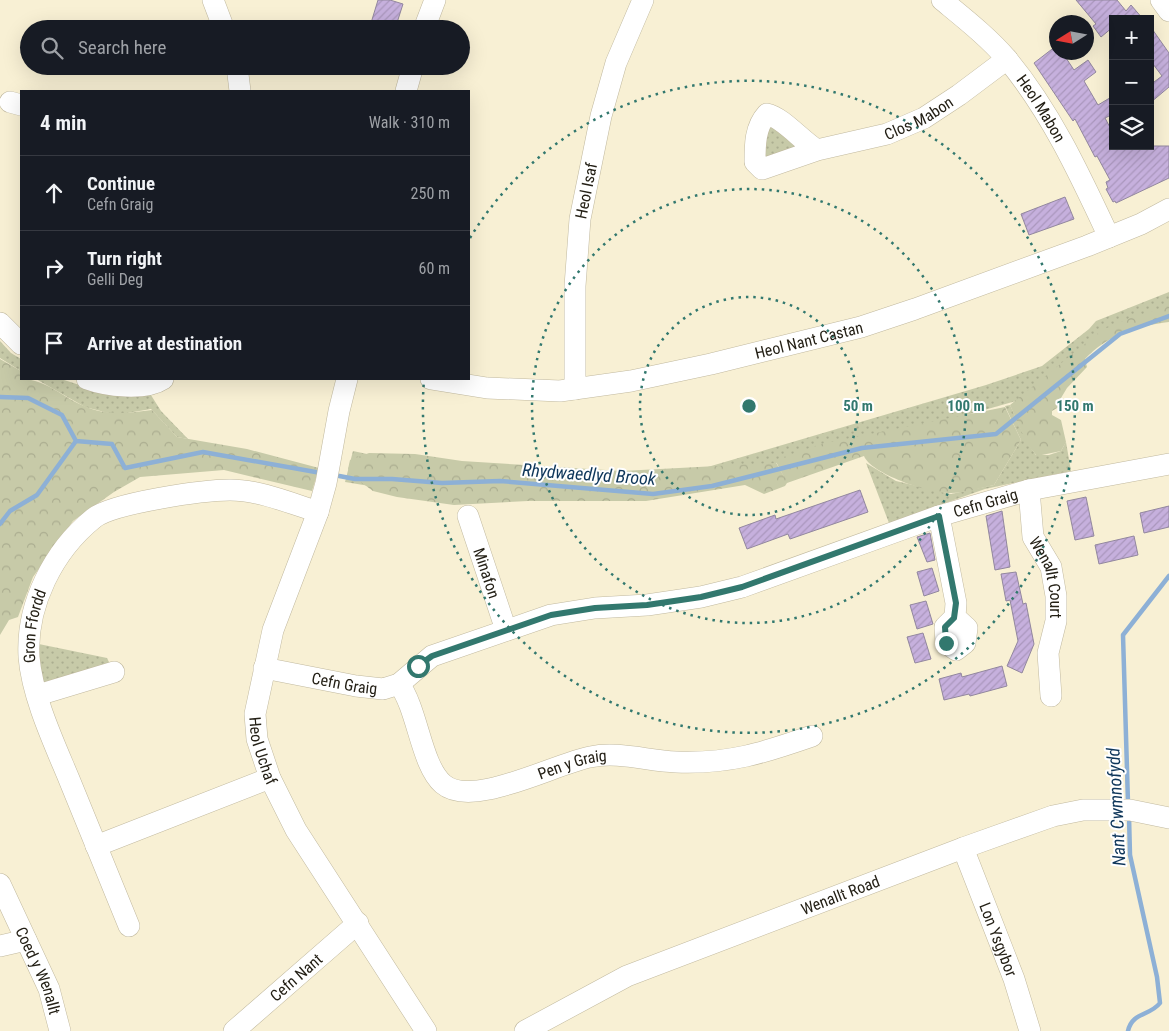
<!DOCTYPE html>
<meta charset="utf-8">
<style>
body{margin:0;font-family:"Roboto Condensed",sans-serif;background:#20242c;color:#f1f3f6}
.controls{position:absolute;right:15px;top:15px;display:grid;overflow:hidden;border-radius:0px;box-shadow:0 5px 20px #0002}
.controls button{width:45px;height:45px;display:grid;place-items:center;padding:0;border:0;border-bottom:1px solid #363941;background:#171b24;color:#f1f3f6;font:25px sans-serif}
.compass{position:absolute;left:1049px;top:15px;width:45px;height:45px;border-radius:50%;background:#171b24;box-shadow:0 5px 20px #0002;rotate:259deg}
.stop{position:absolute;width:15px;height:15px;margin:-11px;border:4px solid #32786e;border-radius:50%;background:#fff}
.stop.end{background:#32786e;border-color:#fff;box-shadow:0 1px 5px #0008}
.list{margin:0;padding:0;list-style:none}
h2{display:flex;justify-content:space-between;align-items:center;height:65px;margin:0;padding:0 20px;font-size:21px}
h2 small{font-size:16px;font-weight:400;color:#9ea1a6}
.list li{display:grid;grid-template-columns:32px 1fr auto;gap:15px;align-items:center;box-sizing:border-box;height:75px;padding:0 20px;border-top:1px solid #363941}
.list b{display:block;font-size:19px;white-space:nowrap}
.list p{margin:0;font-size:16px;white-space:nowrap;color:#9ea1a6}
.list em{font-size:16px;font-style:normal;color:#9ea1a6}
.icon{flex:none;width:28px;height:28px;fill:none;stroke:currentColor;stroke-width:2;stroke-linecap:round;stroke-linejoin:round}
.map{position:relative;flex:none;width:1169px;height:1031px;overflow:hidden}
.search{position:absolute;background:#171b24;box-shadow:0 5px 20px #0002;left:20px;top:20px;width:450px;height:55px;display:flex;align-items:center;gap:12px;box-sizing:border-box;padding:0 18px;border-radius:28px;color:#9ea1a6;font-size:19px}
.panel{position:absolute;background:#171b24;box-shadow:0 5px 20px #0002;left:20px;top:90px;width:450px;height:290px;border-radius:0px}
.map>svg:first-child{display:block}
</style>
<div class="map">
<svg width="1169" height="1031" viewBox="0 0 1169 1031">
<defs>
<pattern id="grass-dots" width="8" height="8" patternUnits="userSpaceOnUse" patternTransform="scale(1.25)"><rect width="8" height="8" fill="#c7caa8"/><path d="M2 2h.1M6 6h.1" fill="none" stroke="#abad90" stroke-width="1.8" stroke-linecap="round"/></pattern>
<pattern id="forest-crowns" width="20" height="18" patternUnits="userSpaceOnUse" patternTransform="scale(1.25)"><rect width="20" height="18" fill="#c7caa8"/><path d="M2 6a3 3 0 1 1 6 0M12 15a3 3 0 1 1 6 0" fill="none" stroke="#abad90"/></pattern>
<pattern id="building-hatch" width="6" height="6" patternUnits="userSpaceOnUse" patternTransform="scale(1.25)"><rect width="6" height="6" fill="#c6b0dd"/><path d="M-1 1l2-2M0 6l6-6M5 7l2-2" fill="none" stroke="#aa97bd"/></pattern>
</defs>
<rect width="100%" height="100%" fill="#f8f0d4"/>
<path fill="url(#grass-dots)" d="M761,120l44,23 -33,24 -17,-24z
M1169,292v28l-43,6 -110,75 -67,19 -173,43 11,20 -25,-16 -362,24 -55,-9 8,-31 65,14 196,9 80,-3 292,-86 56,-19 47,-37 7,-8z
M0,341l11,12 10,6v12l-21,-13z
M36,379h25l37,12 51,1 12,19 27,28 -11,-2 -26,-28 -35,6 -31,-8z
M1010,405l18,39 8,11h13l12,-4 5,-9 5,29 -86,18 -96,34 -23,-60 30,18 55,13 43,-9 27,-45 -16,-34z
M29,642l78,16 7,14 -76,23z"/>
<path fill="url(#forest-crowns)" d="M1169,306v16c-31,4 -62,13 -84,37l2,8 -20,21 -6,10 1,7 -10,6v4l9,5 5,22 -5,9 -24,5 -10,-12 -17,-39 92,-75 28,-12z
M0,359l21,12v8c25,0 41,18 63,27 22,10 45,7 68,4l25,27 70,12 72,19 -7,23 -88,-21 -84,7 -26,15 -41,29 -40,56 -15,40 -9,3 -9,15z
M1005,407l16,33 -27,45c-14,3 -29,8 -43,8 -20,1 -80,-19 -87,-37l-77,27 -2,3 -21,8 -19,-9 -99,16h-118l-74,4 -57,-8 -24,-6 -19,-14 -6,-8 2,-9 19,-7 46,1 47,7 160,10 154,-8 9,16 -10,-19 46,-16z"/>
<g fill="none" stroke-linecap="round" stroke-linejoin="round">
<path stroke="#8db0d6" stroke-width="4.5" d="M0,397l28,1 34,17 14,26 36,3 13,24 78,-16 118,21
M334,475l21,4h37l50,4 58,-2 153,13 59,-8 150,-38 134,-14 124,-100 49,-18
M0,524l10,-13 27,-16 39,-54
M1128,803l-5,-168 46,-59
M1128,1031c4,-19 22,-15 32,-28l-3,-26 -27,-122 -1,-39"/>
</g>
<path fill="url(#building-hatch)" stroke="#92879e" d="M378,0h12l13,4 -8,25 -24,-6z
M1076,0h41l9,11 5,-6 12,14h-30v8l-12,10 -8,-11 3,-2z
M1150,26l19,27v34l-19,16v-18l12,-9 -12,-16z
M1056,46v6h6l12,18 14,-10 8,12 -12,9 14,24 15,-9v18l-8,4 8,15v13h56v32l-53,25 -1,-2 -2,1 -7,-13 2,-1 -2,-6 4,-2 -13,-24 -2,1 -20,-38 -2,2 -39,-58z
M1065,197l9,22 -45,16 -8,-21z
M860,490l8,22 -78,27 -2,-5 -41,15 -8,-21 36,-13 1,4z
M1086,497l8,39 -19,4 -8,-39z
M1169,506v21l-25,6 -4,-20z
M1002,511l8,56 -15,3 -9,-54z
M930,533l5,27 -8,2 -10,-25z
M1134,536l4,19 -39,9 -4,-19z
M932,568l7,23 -15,5 -7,-24z
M1016,572l7,32 3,-1 8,41 -12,29 -15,-7 11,-25 -8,-41 -4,1 -5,-27z
M926,601l7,23 -16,5 -7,-24z
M923,633l8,26 -16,4 -8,-26z
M1002,666l5,20 -37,10 -1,-2 -25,6 -5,-21 22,-6 1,4z"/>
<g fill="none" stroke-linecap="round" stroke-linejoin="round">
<defs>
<g id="minor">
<path d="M213,0l11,29"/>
<path id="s1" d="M942,0c23,19 46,37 65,59 44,53 73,116 102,178"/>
<path d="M1161,0l8,11"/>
<path d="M424,29l11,-29"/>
<path d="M237,66l3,25"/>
<path d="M406,91l7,-25"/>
<path d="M10,102l11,3"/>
<path id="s2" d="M817,150c-15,-9 -35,-33 -50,-36 -12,13 -12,31 -12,48l7,7 55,-19 70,-16 37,-16 35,-23 48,-36"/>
<path d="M0,323l21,21"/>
<path d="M87,379c19,7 58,12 76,0"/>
<path id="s3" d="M347,379l-8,32 -13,72 -8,29 -45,118 -18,84 2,25 13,39 26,52 130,201"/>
<path id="s4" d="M431,379l56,9 73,3 71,-10 80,-17 150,-37 54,-18 172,-63 54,-22 28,-15"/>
<path id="s5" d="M575,389v-103l5,-67 21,-103 15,-53 27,-63"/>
<path id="s6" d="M1029,490l4,47 18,30 5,29v25l-8,32 3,43"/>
<path id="s7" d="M468,516l38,114"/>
<path d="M939,516l17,87 -1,14 -10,10 1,16 10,7 9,-7 2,-15 -12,-11"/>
<path id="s8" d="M264,668l92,18 27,3 16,-5 33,-28 119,-41 44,-7 52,-3 54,-8 41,-10 197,-71 90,-26 140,-26"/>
<path id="s9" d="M399,684c19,26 22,81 44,100 29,25 111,-20 147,-27 28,-6 58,4 86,5 54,2 87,-9 136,-26"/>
<path d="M38,695l76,-23"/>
<path d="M96,846l174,-68"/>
<path id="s10" d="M963,848l51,131 16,52"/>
<path id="s11" d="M0,884l49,105 11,42"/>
<path id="s12" d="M129,926c-20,-49 -40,-98 -60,-147 -15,-36 -37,-83 -40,-122 -3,-52 24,-106 65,-139 19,-15 110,-28 136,-28 29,0 60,13 88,22"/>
<path d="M0,946l26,-6"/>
<path id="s13" d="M234,1031l124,-108"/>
<path id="s14" d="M525,1031l102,-55 336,-128 90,-32 30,-6h47l39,8"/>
</g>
</defs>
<use href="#minor" stroke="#c1b99f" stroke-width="22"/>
<use href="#minor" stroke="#fff" stroke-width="21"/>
</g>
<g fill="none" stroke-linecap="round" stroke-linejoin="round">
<path stroke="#32786e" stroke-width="6" d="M418,666l14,-10 119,-41 44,-7 52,-3 54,-8 41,-10 197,-71 17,87 -2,15 -9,9 1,16"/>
</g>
<g fill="none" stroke="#32786e" stroke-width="2.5" stroke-dasharray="2.5 5">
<circle cx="749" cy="406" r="109"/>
<circle cx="749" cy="406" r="217"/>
<path d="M470 238A326 326 0 1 1 424 380"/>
</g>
<g text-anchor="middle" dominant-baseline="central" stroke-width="4" stroke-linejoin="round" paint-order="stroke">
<g font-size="16" fill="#242016" stroke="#fff">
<text stroke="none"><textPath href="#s1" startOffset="148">Heol Mabon</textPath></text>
<text stroke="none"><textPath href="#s2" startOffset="288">Clos Mabon</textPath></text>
<text stroke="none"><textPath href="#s5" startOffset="199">Heol Isaf</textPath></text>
<text stroke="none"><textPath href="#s4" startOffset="384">Heol Nant Castan</textPath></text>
<text stroke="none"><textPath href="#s8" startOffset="758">Cefn Graig</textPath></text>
<text stroke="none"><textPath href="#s7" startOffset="60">Minafon</textPath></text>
<text stroke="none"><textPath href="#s6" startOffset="91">Wenallt Court</textPath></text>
<text stroke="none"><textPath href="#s12" startOffset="319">Gron Ffordd</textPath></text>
<text stroke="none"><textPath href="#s8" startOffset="82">Cefn Graig</textPath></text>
<text stroke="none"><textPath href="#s3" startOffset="386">Heol Uchaf</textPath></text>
<text stroke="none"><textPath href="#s9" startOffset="245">Pen y Graig</textPath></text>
<text stroke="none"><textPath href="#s14" startOffset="344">Wenallt Road</textPath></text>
<text stroke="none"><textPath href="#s10" startOffset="98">Lon Ysgybor</textPath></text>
<text stroke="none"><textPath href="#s11" startOffset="95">Coed y Wenallt</textPath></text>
<text stroke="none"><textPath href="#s13" startOffset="82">Cefn Nant</textPath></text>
</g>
<g font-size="18" font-style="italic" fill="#0e365a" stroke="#fff">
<text transform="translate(589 474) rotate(4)">Rhydwaedlyd Brook</text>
<text transform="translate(1116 807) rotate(-93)">Nant Cwmnofydd</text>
</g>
</g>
<circle cx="749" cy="406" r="8" fill="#32786e" stroke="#fff" stroke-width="2.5"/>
<g font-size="15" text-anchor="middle" font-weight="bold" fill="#32786e" stroke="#fff" stroke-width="4" stroke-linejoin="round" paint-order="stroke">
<text x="858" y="411">50 m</text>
<text x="966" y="411">100 m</text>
<text x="1075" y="411">150 m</text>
</g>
</svg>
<div class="controls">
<button>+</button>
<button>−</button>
<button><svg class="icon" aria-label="layers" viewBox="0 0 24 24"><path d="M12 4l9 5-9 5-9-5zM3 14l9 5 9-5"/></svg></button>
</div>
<svg class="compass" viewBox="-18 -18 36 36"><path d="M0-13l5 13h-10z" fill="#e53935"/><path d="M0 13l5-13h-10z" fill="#9ea1a6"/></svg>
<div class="stop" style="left:418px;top:666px"></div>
<div class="stop end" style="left:946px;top:643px"></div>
<div class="search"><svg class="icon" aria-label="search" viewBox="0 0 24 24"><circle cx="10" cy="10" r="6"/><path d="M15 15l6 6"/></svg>Search here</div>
<section class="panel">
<h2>4 min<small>Walk · 310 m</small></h2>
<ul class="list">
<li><svg class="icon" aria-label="ahead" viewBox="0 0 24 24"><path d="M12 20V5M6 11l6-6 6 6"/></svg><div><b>Continue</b><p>Cefn Graig</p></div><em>250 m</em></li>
<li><svg class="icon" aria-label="right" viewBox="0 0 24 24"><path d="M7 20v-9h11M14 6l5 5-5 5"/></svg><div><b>Turn right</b><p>Gelli Deg</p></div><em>60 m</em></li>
<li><svg class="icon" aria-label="arrive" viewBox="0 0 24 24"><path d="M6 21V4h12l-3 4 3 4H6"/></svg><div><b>Arrive at destination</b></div></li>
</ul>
</section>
</div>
